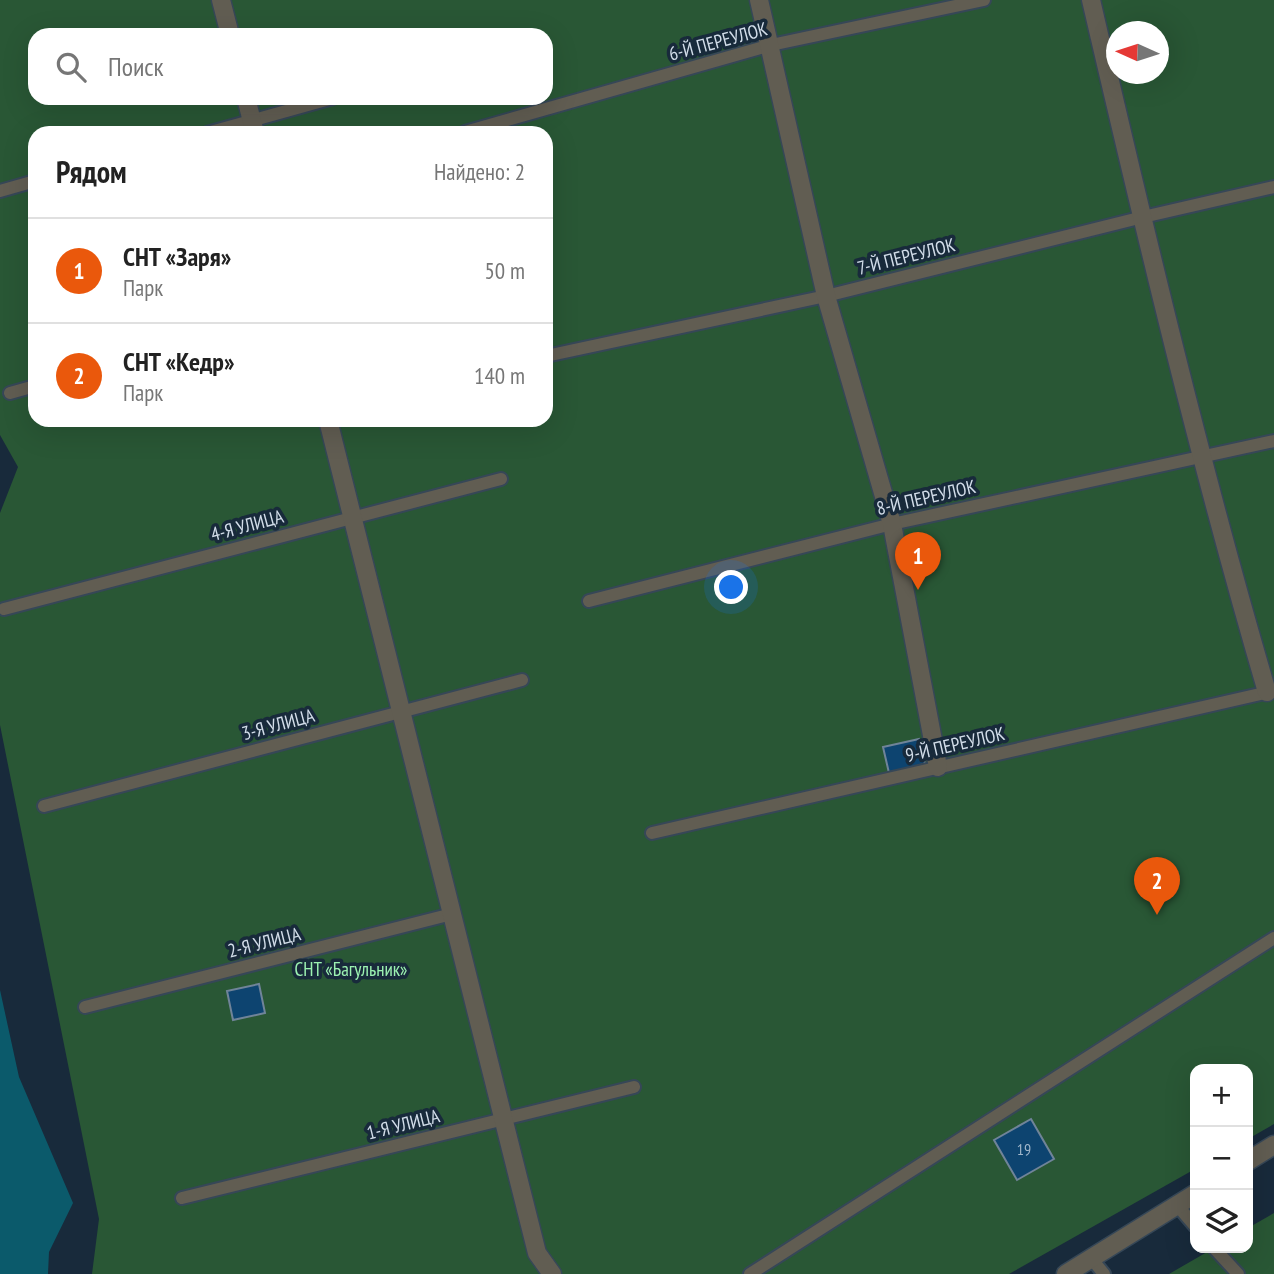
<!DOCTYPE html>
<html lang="ru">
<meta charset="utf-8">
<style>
body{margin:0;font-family:"PT Sans Narrow",sans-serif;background:#f2f2f2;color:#222}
.controls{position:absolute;right:21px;bottom:21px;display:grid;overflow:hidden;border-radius:14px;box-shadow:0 7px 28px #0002}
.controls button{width:63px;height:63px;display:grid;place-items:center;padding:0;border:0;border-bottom:2px solid #e0e0e0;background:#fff;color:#222;font:35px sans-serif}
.compass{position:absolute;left:1106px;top:21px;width:63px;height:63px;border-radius:50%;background:#fff;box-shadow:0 7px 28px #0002;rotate:273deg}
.you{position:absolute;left:732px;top:588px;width:24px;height:24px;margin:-18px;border:5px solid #fff;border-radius:50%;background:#1a73e8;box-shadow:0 0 0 10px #1a73e833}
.badge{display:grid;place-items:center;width:46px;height:46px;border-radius:50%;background:#ea580c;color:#fff;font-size:23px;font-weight:700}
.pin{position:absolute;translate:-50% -58px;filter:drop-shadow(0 2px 4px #0008)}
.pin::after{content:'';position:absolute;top:37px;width:24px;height:21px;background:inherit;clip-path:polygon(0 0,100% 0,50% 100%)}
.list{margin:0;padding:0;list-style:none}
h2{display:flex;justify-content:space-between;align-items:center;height:91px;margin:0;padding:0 28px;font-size:30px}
h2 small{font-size:23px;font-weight:400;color:#767676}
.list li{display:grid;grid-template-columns:46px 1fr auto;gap:21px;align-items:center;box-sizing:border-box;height:105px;padding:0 28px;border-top:2px solid #e0e0e0}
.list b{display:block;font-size:26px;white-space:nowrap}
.list p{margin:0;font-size:23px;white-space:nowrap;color:#767676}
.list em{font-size:23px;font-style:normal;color:#767676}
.icon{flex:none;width:38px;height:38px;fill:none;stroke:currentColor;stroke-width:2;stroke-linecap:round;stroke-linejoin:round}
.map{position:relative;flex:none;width:1274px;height:1274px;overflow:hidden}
.search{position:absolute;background:#fff;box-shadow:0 7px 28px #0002;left:28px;top:28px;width:525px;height:77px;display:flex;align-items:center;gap:18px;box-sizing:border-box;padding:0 24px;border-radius:21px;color:#767676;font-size:26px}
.panel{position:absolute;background:#fff;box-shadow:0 7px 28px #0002;left:28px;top:126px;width:525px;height:301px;border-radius:21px}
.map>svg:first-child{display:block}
</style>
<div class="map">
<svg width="1274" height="1274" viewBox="0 0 1274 1274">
<rect width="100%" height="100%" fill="#182a3b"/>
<path fill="#295735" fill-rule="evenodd" d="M0,0h1274v1124l-26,15v-70h-53v100l-186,105h-917l7,-55 -99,-494v-212l18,-46 -18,-32zM1116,32h42v42h-42zM35,35h511v63h-511zM35,133h511v287h-511z
M1274,1213v61h-105l45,-26h34v-20z"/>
<path fill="#0b5a6b" d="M0,990l19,87 54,126 -24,49 -1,22h-48z"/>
<path fill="#0d4470" stroke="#708499" stroke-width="2" d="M919,739l6,25 -36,9 -6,-26z
M259,984l6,29 -32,7 -6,-29z
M1031,1119l23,40 -37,21 -23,-40z"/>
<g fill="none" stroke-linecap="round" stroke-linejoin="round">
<defs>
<path id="lane" d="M465,132l306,-87 213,-45
M207,133l126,-35
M0,191l35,-10
M546,356l280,-60 317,-79 131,-30
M10,393l25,-7
M589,601l303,-77 382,-83
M4,609l497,-130
M44,806l478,-126
M652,833l621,-142
M85,1007l367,-93
M182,1198l452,-111
M1177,1205l18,21
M1214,1248l24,26
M1091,1258l13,16
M750,1274l524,-336"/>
<path id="street" d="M221,0l9,35
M759,0l67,296 66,228 46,243
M1091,0c54,232 109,464 176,692
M246,98l9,35
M328,420l209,833 15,21
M1248,1161l26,-16
M1066,1274l129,-80"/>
</defs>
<use href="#lane" stroke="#364757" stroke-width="16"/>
<use href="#street" stroke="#364757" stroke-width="21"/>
<use href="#lane" stroke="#615d52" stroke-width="12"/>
<use href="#street" stroke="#615d52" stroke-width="18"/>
</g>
<g text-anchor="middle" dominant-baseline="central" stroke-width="7" stroke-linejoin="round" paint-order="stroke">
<g font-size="16" fill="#a1b7cb">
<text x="1024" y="1149">19</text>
</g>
<g font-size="19" fill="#d2dde9" stroke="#182a3b">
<text transform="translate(718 41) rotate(-15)">6-Й ПЕРЕУЛОК</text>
<text transform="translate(906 256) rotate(-14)">7-Й ПЕРЕУЛОК</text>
<text transform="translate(926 497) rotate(-13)">8-Й ПЕРЕУЛОК</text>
<text transform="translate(247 525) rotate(-15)">4-Я УЛИЦА</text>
<text transform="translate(278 724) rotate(-15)">3-Я УЛИЦА</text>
<text transform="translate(955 744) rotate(-13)">9-Й ПЕРЕУЛОК</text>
<text transform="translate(264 942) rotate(-14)">2-Я УЛИЦА</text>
<text transform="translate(403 1124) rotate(-14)">1-Я УЛИЦА</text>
</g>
<g font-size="19" fill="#9cf2b1" stroke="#182a3b">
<text x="351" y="969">СНТ «Багульник»</text>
</g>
</g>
</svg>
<div class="controls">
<button>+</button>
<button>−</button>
<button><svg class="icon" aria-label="layers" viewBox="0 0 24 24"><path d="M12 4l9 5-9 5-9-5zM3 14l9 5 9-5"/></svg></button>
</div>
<svg class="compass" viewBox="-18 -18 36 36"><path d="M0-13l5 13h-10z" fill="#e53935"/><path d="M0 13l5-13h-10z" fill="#767676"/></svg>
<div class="you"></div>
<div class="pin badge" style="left:918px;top:590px">1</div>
<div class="pin badge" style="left:1157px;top:915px">2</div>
<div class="search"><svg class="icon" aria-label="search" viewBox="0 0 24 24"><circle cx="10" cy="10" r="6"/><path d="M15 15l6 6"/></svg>Поиск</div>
<section class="panel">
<h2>Рядом<small>Найдено: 2</small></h2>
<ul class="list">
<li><span class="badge">1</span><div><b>СНТ «Заря»</b><p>Парк</p></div><em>50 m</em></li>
<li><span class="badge">2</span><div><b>СНТ «Кедр»</b><p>Парк</p></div><em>140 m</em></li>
</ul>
</section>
</div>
